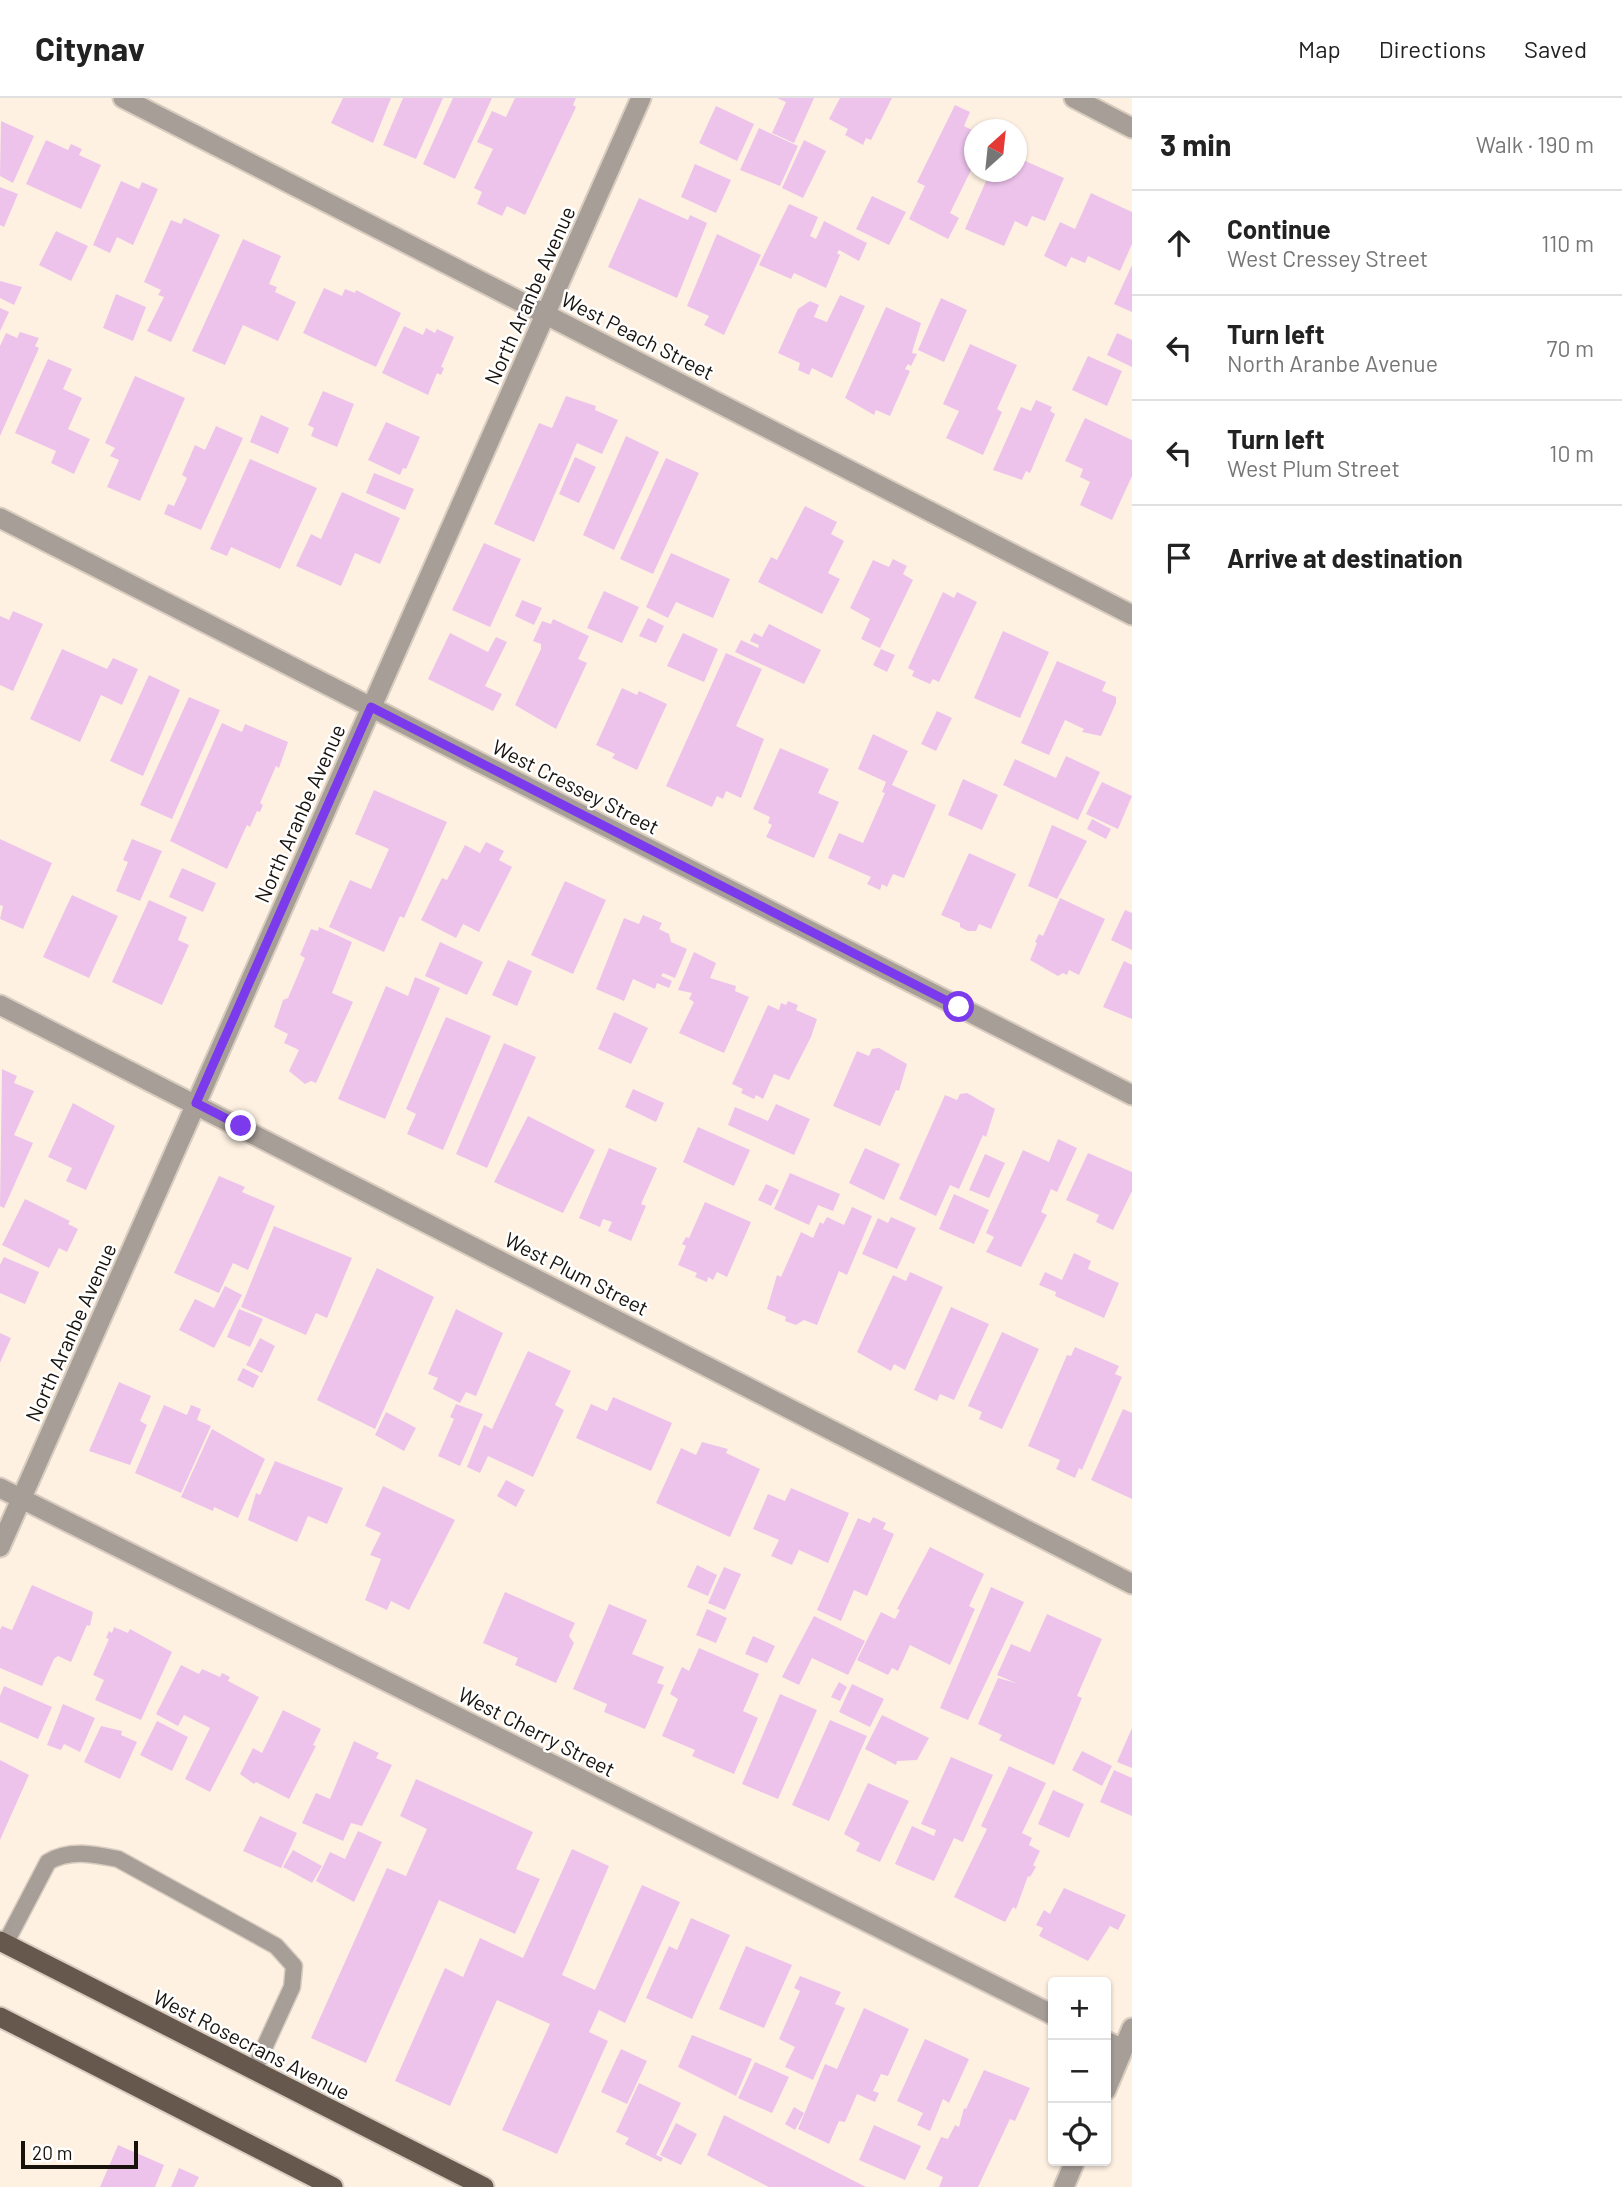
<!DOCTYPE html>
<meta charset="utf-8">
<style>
body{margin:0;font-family:Barlow,sans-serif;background:#f6f6f6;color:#222}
.controls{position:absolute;right:21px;bottom:21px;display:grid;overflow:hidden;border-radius:7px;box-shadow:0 2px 5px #0004}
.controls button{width:63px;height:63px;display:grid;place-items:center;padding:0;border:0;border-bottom:2px solid #e0e0e0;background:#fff;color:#222;font:35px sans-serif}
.compass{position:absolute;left:964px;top:21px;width:63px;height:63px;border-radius:50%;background:#fff;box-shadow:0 2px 5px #0004;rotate:27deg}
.scale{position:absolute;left:21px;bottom:18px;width:117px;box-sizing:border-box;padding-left:7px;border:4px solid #17120c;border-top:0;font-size:19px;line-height:24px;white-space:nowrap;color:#17120c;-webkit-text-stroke:5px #fff;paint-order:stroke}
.stop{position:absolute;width:21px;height:21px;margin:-16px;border:5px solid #7c3aed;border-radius:50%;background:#fff}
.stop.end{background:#7c3aed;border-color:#fff;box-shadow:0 2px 7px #0008}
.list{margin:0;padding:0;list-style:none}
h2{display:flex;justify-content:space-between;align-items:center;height:91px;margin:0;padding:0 28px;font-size:30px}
h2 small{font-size:23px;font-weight:400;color:#767676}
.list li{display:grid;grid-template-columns:46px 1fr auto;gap:21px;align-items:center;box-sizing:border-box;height:105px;padding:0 28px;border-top:2px solid #e0e0e0}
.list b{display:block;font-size:26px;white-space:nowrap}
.list p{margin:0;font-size:23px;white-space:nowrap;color:#767676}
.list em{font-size:23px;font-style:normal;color:#767676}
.icon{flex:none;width:38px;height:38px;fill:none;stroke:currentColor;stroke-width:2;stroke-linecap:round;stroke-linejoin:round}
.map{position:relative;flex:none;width:1132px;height:2089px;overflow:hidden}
header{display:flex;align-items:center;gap:42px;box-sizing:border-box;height:98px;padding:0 35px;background:#fff;border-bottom:2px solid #e0e0e0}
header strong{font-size:33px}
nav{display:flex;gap:38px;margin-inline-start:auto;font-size:24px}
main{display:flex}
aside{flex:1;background:#fff}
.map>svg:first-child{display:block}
</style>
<header>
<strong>Citynav</strong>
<nav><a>Map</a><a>Directions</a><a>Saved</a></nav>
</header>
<main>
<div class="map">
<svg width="1132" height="2089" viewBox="0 0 1132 2089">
<rect width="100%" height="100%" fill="#fef1e2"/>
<path fill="#edc3ec" d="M343,0h48l-18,45 -42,-20z
M403,0h40l-27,61 -33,-14z
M453,0h39l-37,81 -32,-15z
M515,0h61l-3,7 3,2 -51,108 -18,-9 -5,10 -25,-12 5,-12 -8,-4 19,-39 -16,-7 15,-31 14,6z
M777,0h37l-20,45 -22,-10 14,-31z
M840,0h52l-21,42 -5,-2 -3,7 -18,-10 3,-6 -19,-10z
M955,7l15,7 -6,14 10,5v33l-24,49 9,5 -11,21 -39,-20 16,-33 -8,-4z
M716,8l38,18 -17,37 -38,-18z
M1,23l33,15 -21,47 -13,-7z
M759,30l39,18 -18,40 -40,-16z
M46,42l22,10 3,-6 11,5 -3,6 22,10 -20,44 -55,-25z
M804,42l22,11 -23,47 -21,-10z
M1016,59l48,21 -19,43 -13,-5 -5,11 -12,-6 -11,25 -39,-17 25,-57h26z
M695,66l36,16 -15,33 -35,-16z
M121,83l18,8 3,-7 16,7 -25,56 -16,-8 -7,16 -17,-8z
M0,89l18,7 -14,33 -4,-2z
M1091,95l41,19v32l-12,27 -32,-15 -3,7 -14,-6 -5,10 -22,-11 16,-34 15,7z
M872,98l34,16 -17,33 -33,-16z
M639,100l49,22 2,-5 17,8 -30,75 -69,-31z
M789,106l29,13 -8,19 6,3 8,-18 43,22 -8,18 -20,-11 -2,3 3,2 -14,33 -32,-15 -3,6 -32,-14z
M184,120l36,17 -49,107 -24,-11 17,-34 -6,-2 3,-5 -17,-8 27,-62 10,4z
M56,133l32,15 -17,35 -32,-16z
M717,136l44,21 -37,80 -20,-10 5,-9 -22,-10z
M243,141l38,17 -12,28 8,3 -2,5 21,10 -18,39 -35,-16 -18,40 -33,-14z
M1132,167v47l-18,-8z
M0,183l22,6 -8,18 -14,-7z
M324,190l18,8 3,-7 10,4 1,-3 45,23 -25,54 -73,-34z
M116,196l30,13 -13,34 -30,-13z
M840,197l25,11 -33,72 -20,-10 -3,7 -11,-5 2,-7 -22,-10 20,-44 12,-8 9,4 -5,12 13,5z
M941,200l26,12 -23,52 -26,-12z
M886,209l35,16 -8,26 -1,4 5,1 -6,12 -3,-2 -3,5 5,2 -20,45 -14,-6 -2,5 -29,-17z
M0,210l9,4 -9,19z
M404,228l19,9 3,-7 9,5 2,-4 17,8 -13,30 3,1 -3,7 -4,-2 -9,22 -46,-22z
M20,234l19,6 -4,8 4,2 -39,88v-90l6,-13 11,5z
M1117,235l15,7v27l-25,-12z
M970,246l47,21 -20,44 5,3 -19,43 -37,-17 13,-27 -16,-7z
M1088,258l34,15 -15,35 -35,-16z
M48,261l24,10 -9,20 19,9 -14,31 22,10 -16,35 -23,-11 5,-12 -41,-18z
M135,278l50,22 -45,103 -33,-14 12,-27 -9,-4 5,-8 -10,-5z
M323,293l31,13 -17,43 -26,-11 3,-8 -6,-3z
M566,298l30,10 -1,4 23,10 -16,34 -25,-11 -43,99 -40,-18 45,-101 13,5z
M1036,302l16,7 -2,4 5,3 -25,59 -4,-2 -4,9 -29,-10 28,-63 10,4z
M261,317l28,13 -11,26 -28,-12z
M1085,320l47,22v36l-20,44 -32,-15 10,-23 -10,-5 3,-8 -18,-8z
M386,324l34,15 -14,32 -3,-1 -3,7 -32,-15z
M216,328l27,12 -42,92 -37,-16 4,-10 6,2 13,-28 -5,-3 13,-30 10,5z
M626,338l33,16 -45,98 -31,-15z
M575,359l21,10 -17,36 -20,-9z
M666,360l33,15 -46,101 -33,-15z
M250,361l67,29 -37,81 -49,-22 -4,9 -17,-7z
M374,375l40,16 -9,21 -39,-17z
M342,394l58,26 -20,46 -25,-11 -14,33 -45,-20 15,-32 10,5z
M805,408l32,16 -6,12 13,7 -16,32 12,6 -18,35 -64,-32 13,-25 6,3z
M484,445l37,16 -31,68 -38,-17z
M671,455l59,26 -17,39 -37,-16 -8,16 -22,-11z
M893,461l14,7 -4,8 10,6 -33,68 -19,-9 9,-20 -20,-11 23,-48 16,7z
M604,493l35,16 -17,36 -35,-15z
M943,494l11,6 3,-6 20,10 -38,80 -6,-3 -3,5 -18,-8 2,-5 -6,-3z
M522,502l20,8 -8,17 -19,-9z
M13,513l30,13 -30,67 -13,-6v-69l9,4z
M648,520l16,8 -8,17 -17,-7z
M553,521l36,17 -11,23 9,4 -31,66 -41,-24 26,-56v-5l-8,-3 9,-20 9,3z
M769,526l52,26 -17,34 -69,-32 6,-12 17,8 1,-3 -9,-4 4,-8 8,4z
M1003,533l46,21 -29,66 -46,-20z
M450,535l38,19 8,-15 11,5 -22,44 17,8 -9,17 -65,-32z
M683,535l35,16 -14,33 -37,-16z
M62,551l45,20 6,-11 25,11 -16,36 -21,-10 -21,47 -50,-23z
M881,551l14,6 -8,17 -14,-7z
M726,555l36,16 -26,57 28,13 -23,59 -15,-7 -3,8 -6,-3 -5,11 -46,-21z
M1057,563l49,21 -4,9 14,6v6l-15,33 -19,-4 2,-3 -19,-9 -16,35 -28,-12z
M149,577l31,15 -37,86 -33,-15z
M622,590l15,7 2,-4 28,13 -30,66 -25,-12 3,-4 -19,-9z
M189,599l31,13 -48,109 -32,-14z
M937,613l15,7 -16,33 -15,-7z
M222,625l20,9 3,-8 43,18 -9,26 -3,-2 -16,37 3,2 -3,7 -3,-1 -7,16 -3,-2 -20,44 -57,-28z
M873,636l35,17 -16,34 44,20 -32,73 -11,-4 -6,13 -5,-3 -2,6 -13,-6 4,-7 -43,-19 11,-25 24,10 22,-50 -3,-1 4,-10 -28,-13z
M780,650l49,21 -11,24 21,9 -25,56 -48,-21 6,-12 -4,-2 2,-6 -17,-8z
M1066,658l34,16 -22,48 -75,-35 12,-26 41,19z
M963,681l35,16 -16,35 -34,-15z
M1102,684l30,14 -14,33 -32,-15z
M374,692l73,32 -43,96 -4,-2 -16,36 -55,-25 21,-47 21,9 18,-40 -34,-15z
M1092,721l19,10 -5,10 -19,-10z
M1052,727l35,16 -30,58 -29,-13z
M0,741l52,24 -29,66 -23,-10 3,-13 -3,-1z
M132,741l30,12 -22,50 -24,-10 12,-29 -5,-2z
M486,744l18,9 -5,9 13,7 -33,65 -16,-8 -7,14 -35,-18 21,-42 5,2 18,-35 15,8z
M969,755l47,21 -25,55 -12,-5 -3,7h-8l-8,-4v-4l-19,-8z
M182,770l34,15 -13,29 -34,-15z
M565,783l41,19 -33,74 -42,-19z
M72,797l46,21 -29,62 -46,-21z
M1060,800l45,21 -26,56 -10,-5 -2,5 -4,-2 -5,3 -28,-16 7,-17 -2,-1 4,-8 4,2z
M149,802l38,17 -9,23 11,5 -27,60 -50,-23z
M1125,812l7,3v37l-21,-10z
M643,817l19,8 -3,6 10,5 2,8 16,7 -12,29 -12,-5 -2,3 11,5 -3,7 -12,-5 -2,6 -22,-10 -9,22 -28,-12 28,-71 15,6z
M319,829l33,15 -20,51 21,9 -37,81 -5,-2 -6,3 -16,-13 10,-21 -15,-7 4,-9 -14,-7 9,-27 5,-2 17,-40 -5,-3 11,-26 7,2z
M440,844l43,20 -16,33 -42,-19z
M694,854l22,11 -6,15 26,8 -1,5 14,6 -25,56 -45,-20 15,-31 -5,-3 3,-6 -14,-3z
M508,862l24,11 -15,35 -25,-11z
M1124,863l8,4v54l-29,-12z
M415,879l25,11 -55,131 -47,-20 48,-113 22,10z
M788,903l10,4 -2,5 21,9 -6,18 -22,43 -15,-6 -11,25 -7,-4 -2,4 -13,-6 2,-4 -11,-5 36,-79 11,5 2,-7 5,2z
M614,914l34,16 -17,36 -33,-15z
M446,919l45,19 -48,114 -36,-16 9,-20 -10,-5z
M504,945l32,14 -49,111 -31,-14z
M879,950l28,16 -8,27 -3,-1 -16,36 -47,-20 24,-55 12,5 3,-7z
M2,971l15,7 -3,7 20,8 -20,44 19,8 -29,65 -4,-2z
M633,991l31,14 -8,19 -31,-15z
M967,995l28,16 -9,28 -3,-2 -24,54 -9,-4 -14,31 -37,-17 46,-104 12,5 3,-6z
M73,1005l42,23 -29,64 -20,-9 6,-13 -24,-11z
M776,1006l34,15 -16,36 -66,-30 7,-18 33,14z
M528,1018l67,34 -32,63 -69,-31z
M698,1029l52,23 -16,36 -51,-24z
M1058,1041l19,9 -20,44 -6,-3 -10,23 6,3 -26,52 -35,-15 8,-15 -8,-4 37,-83 26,12z
M609,1050l48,20 -16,36 5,2 -15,35 -23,-10 4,-9 -9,-3 -3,8 -21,-9z
M865,1050l35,16 -16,36 -35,-17z
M1088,1055l44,19v19l-19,39 -17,-8 3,-7 -33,-15z
M985,1056l20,9 -16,35 -20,-8z
M790,1075l50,21 -7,17 -15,-6 -9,20 -35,-16z
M219,1078l26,11 -3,5 33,14 -27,64 -15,-7 -14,30 -45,-20z
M766,1086l13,6 -8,16 -13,-6z
M954,1096l35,16 -15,34 -35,-15z
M25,1101l45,22 -2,3 10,5 -11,23 -8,-4 -10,20 -47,-23z
M705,1104l46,20 -24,55 -10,-5 -4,8 -5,-3 -1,5 -12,-5 2,-4 -19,-8 8,-19 -4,-2 4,-7 3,1z
M852,1109l20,9 -25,59 -8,-4 -22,54 -13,-5 -8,5 -11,-4 1,-4 -19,-8 10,-34 4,2 20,-45 12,6 7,-16 3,2 4,-7 17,8z
M891,1119l25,11 -19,41 -35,-15 16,-36 10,5z
M274,1128l78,32 -25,60 -11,-5 -10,22 -65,-28z
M1074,1155l17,8 -3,8 31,14 -15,35 -49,-22 1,-4 -17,-7 6,-13 17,8z
M4,1159l35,15 -14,32 -25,-11v-28z
M377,1170l57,29 -59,132 -58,-29z
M910,1174l33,15 -38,83 -11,-6 -3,7 -34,-19 36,-77 13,6z
M225,1188l17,9 -28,53 -35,-18 16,-31 19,9z
M951,1209l38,17 -35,76 -14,-6 -3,7 -23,-11z
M239,1211l24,10 -13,28 -23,-10z
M456,1211l47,24 -27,63 -10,-4 -6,11 -27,-14 5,-11 -10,-4z
M1002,1234l37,17 -37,80 -23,-10 3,-7 -14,-6z
M0,1235l11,5 -11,25z
M260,1240l15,8 -13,27 -16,-8z
M1075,1249l44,19 -4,8 7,3 -40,93 -3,-2 -4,10 -19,-9 4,-9 -32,-14 39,-91 4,1z
M528,1253l43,20 -16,34 9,5 -31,67 -45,-21 -8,17 -13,-6 17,-42 8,4z
M243,1270l16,8 -6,12 -16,-8z
M119,1284l32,14 -11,25 7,4 -17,40 -41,-14z
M613,1299l59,26 -21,48 -75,-33 15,-34 16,7z
M456,1306l27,10 -23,52 -22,-10 16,-37 -4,-2z
M164,1307l23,10 4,-10 10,4 -4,11 14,6 -30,67 -46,-20z
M1123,1311l9,4v86l-41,-19z
M386,1314l30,16 -12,23 -29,-16z
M212,1331l53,30 -27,59 -24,-11 -1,4 -32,-14z
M702,1344l26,7 -2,4 34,16 -30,68 -74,-34 25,-55 15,7z
M275,1363l68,27 -16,36 -19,-8 -11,26 -49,-22 8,-27 4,2z
M506,1382l19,10 -9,17 -19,-11z
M383,1388l72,34 -46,90 -18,-9 -4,9 -22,-10 16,-41 -11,-4 11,-22 -16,-7z
M791,1390l58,25 -21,50 -29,-13 -7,15 -21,-9 8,-16 -26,-11 15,-35 17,7z
M873,1419l13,6 -3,6 11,5 -27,62 -13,-6 -13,31 -24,-11 41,-92 12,5z
M930,1449l54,27 -15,32 6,3 -25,56 -40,-20 -12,26 -6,-3 -4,7 -31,-15 24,-48 14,7 5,-9 -3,-1z
M697,1467l20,10 -9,21 -21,-9z
M724,1469l17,7 -16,36 -17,-7z
M32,1487l61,27 -3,14 -3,-1 -16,37 -13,-6 -4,3 -12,27 -42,-18v-38l2,-4 10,4z
M991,1489l33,15 -56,118 -28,-12z
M505,1494l70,31 -6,13 5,7 -18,40 -41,-18 3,-7 -35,-15z
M609,1506l38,16 -15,34 32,13 -7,16 7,2 -19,44 -41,-17 3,-8 -34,-15z
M707,1511l20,9 -11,25 -20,-8z
M1047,1516l55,25 -25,57 5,2 -28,67 -55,-25 3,-5 -24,-11 20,-46 18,5 -19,-8 14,-31 19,8z
M814,1518l51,25 -17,34 -36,-17 -13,27 -17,-8z
M114,1529l14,6 2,-4 42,23 -31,68 -46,-20 9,-20 -11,-5 16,-36 -3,-1 3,-7 3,2z
M753,1538l22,10 -8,17 -22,-9z
M699,1550l60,26 -16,37 15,7 -24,56 -42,-18 3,-6 -33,-14 16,-37 -8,-5 12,-27 7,4z
M181,1567l18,9 3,-5 18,8 2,-4 8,4 -2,4 31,16 -49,95 -25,-13 25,-51 -26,-13 -6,11 -22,-12z
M839,1584l8,5 -7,14 -9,-4z
M852,1586l32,15 -14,28 -31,-15z
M4,1588l48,21 -14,32 -38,-17v-26z
M780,1596l37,16 -39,89 -36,-15z
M63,1606l32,14 -15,34 -16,-8 -3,6 -14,-5z
M283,1612l38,19 -8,16 3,1 -27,53 -33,-17 -2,2 -14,-10 13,-26 9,5z
M882,1617l47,23 -12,22 -20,1 -1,4 -31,-16z
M830,1622l37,16 -38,85 -37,-16z
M157,1623l31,16 -16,34 -32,-16z
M101,1628l21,5 -1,4 16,7 -17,37 -36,-17z
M1132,1630v40l-15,-6z
M354,1643l25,12 -3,5 16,7 -30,61 -11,-3 -8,18 -41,-18 14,-30 14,6z
M1082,1653l30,15 -10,20 -30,-16z
M951,1659l42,18 -30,67 -9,-4 -20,43 -39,-17 17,-38 22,10 2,-6 -15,-6z
M0,1662l29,15 -29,65z
M1009,1668l37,17 -24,50 10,5 -3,7 11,6 -7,14 3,2 -6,10 -2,-1 -12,33 -3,-2 -8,15 -51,-25 33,-68 -6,-3z
M1114,1672l18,8v38l-32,-14z
M416,1681l117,53 -17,37 24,10 -25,55 -76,-34 -73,163 -55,-25 76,-170 19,8 21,-47 -27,-13z
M868,1685l41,18 -29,61 -24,-11 4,-8 -16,-9z
M1053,1692l31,14 -15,34 -31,-14z
M260,1718l37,17 -16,35 -38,-17z
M358,1733l24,11 -28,60 -38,-21 14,-29 15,7z
M572,1751l37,17 -47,109 33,15 47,-105 38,17 -55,121 -26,-13 -10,22 19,9 -51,113 -55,-24 48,-106 -53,-24 -47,106 -55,-25 50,-113 18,9 17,-39 43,20z
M293,1752l29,16 -10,17 -29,-16z
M1064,1790l62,27 -8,15 -8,-4 -22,35 -49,-25 4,-8 -7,-3 8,-15 6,4z
M691,1820l39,17 -38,84 -46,-21 23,-52 8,4z
M746,1848l46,19 -28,63 -45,-19z
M800,1878l41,16 -6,12 10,4 -32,72 -28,-13 10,-20 -16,-8 21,-48 -6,-3z
M864,1910l45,21 -21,47 -7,-2 -8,17 6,2 -4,9 -18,-8 -12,28 -6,-1 -10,23 -31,-15 27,-65 12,5z
M692,1937l60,24 -16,37 -58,-29z
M925,1941l44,20 -20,44 -6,-4 -13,32 -13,-6 6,-12 -26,-12z
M621,1951l26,12 -20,43 -26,-12z
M755,1964l34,15 -17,36 -34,-15z
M984,1972l46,18 -15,33 -5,-2 -32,68h-39l4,-10 -17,-8 15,-32 7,2 7,-14 4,2 5,-19 2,1z
M639,1985l42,20 -25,52 7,3 -2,4 -36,-18 4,-6 -13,-6z
M794,2009l10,6 -9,17 -10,-6z
M724,2017l142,72h-97l-62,-32z
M676,2025l21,11 -16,31 -21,-10z
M874,2027l47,21 -16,34 -46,-20z
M118,2047l46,20 -9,22h-55z
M179,2070l20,9 -5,10h-23z"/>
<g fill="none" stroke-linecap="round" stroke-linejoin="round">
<defs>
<path id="service" d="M5,1846l43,-82c21,-13 46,-8 70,-3l158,87 18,20 -2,21 -38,83"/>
<path id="minor" d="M123,0l1009,517
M1074,0l58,30
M0,420l1132,577
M0,907l1132,579
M0,1390l1053,527
M0,1449l641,-1449
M1106,1943l17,8
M1106,1992l26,-62
M1064,2089l11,-26"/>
<path id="primary" d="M0,1843l484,246
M0,1919l333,170"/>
</defs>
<use href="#service" stroke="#d9cdc0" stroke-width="19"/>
<use href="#minor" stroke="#d9cdc0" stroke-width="23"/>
<use href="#primary" stroke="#d9cdc0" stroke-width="23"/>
<use href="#service" stroke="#a69e97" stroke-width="16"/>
<use href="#minor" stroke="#a69e97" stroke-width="19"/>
<use href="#primary" stroke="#67584d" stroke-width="19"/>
</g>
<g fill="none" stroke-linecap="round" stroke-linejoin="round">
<path stroke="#7c3aed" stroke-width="9" d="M241,1028l-45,-23 175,-396 588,300"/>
</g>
<g text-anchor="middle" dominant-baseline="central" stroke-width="5" stroke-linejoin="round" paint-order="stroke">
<g font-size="21" fill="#17120c" stroke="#fff">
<text transform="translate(529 197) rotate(-66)">North Aranbe Avenue</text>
<text transform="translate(638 237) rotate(27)">West Peach Street</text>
<text transform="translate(576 688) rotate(27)">West Cressey Street</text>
<text transform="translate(299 715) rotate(-66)">North Aranbe Avenue</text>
<text transform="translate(577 1175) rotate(27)">West Plum Street</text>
<text transform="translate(70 1234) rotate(-66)">North Aranbe Avenue</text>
<text transform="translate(537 1633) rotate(27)">West Cherry Street</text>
<text transform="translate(252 1946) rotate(27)">West Rosecrans Avenue</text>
</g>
</g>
</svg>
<div class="controls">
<button>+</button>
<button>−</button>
<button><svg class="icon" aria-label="locate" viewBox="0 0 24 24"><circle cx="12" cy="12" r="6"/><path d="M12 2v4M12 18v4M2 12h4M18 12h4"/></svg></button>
</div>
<svg class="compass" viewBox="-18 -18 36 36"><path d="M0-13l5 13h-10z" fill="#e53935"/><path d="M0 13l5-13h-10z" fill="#767676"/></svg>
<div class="scale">20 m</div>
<div class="stop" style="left:959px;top:909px"></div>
<div class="stop end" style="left:241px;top:1028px"></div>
</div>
<aside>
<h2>3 min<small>Walk · 190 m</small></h2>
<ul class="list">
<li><svg class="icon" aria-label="ahead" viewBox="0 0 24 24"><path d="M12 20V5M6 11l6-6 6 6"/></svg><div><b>Continue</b><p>West Cressey Street</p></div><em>110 m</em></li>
<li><svg class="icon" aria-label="left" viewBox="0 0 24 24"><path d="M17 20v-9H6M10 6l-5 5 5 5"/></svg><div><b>Turn left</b><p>North Aranbe Avenue</p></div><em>70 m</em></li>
<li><svg class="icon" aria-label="left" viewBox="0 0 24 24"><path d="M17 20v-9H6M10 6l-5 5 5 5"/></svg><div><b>Turn left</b><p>West Plum Street</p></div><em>10 m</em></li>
<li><svg class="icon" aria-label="arrive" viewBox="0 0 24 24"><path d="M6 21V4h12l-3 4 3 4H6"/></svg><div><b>Arrive at destination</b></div></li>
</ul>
</aside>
</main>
